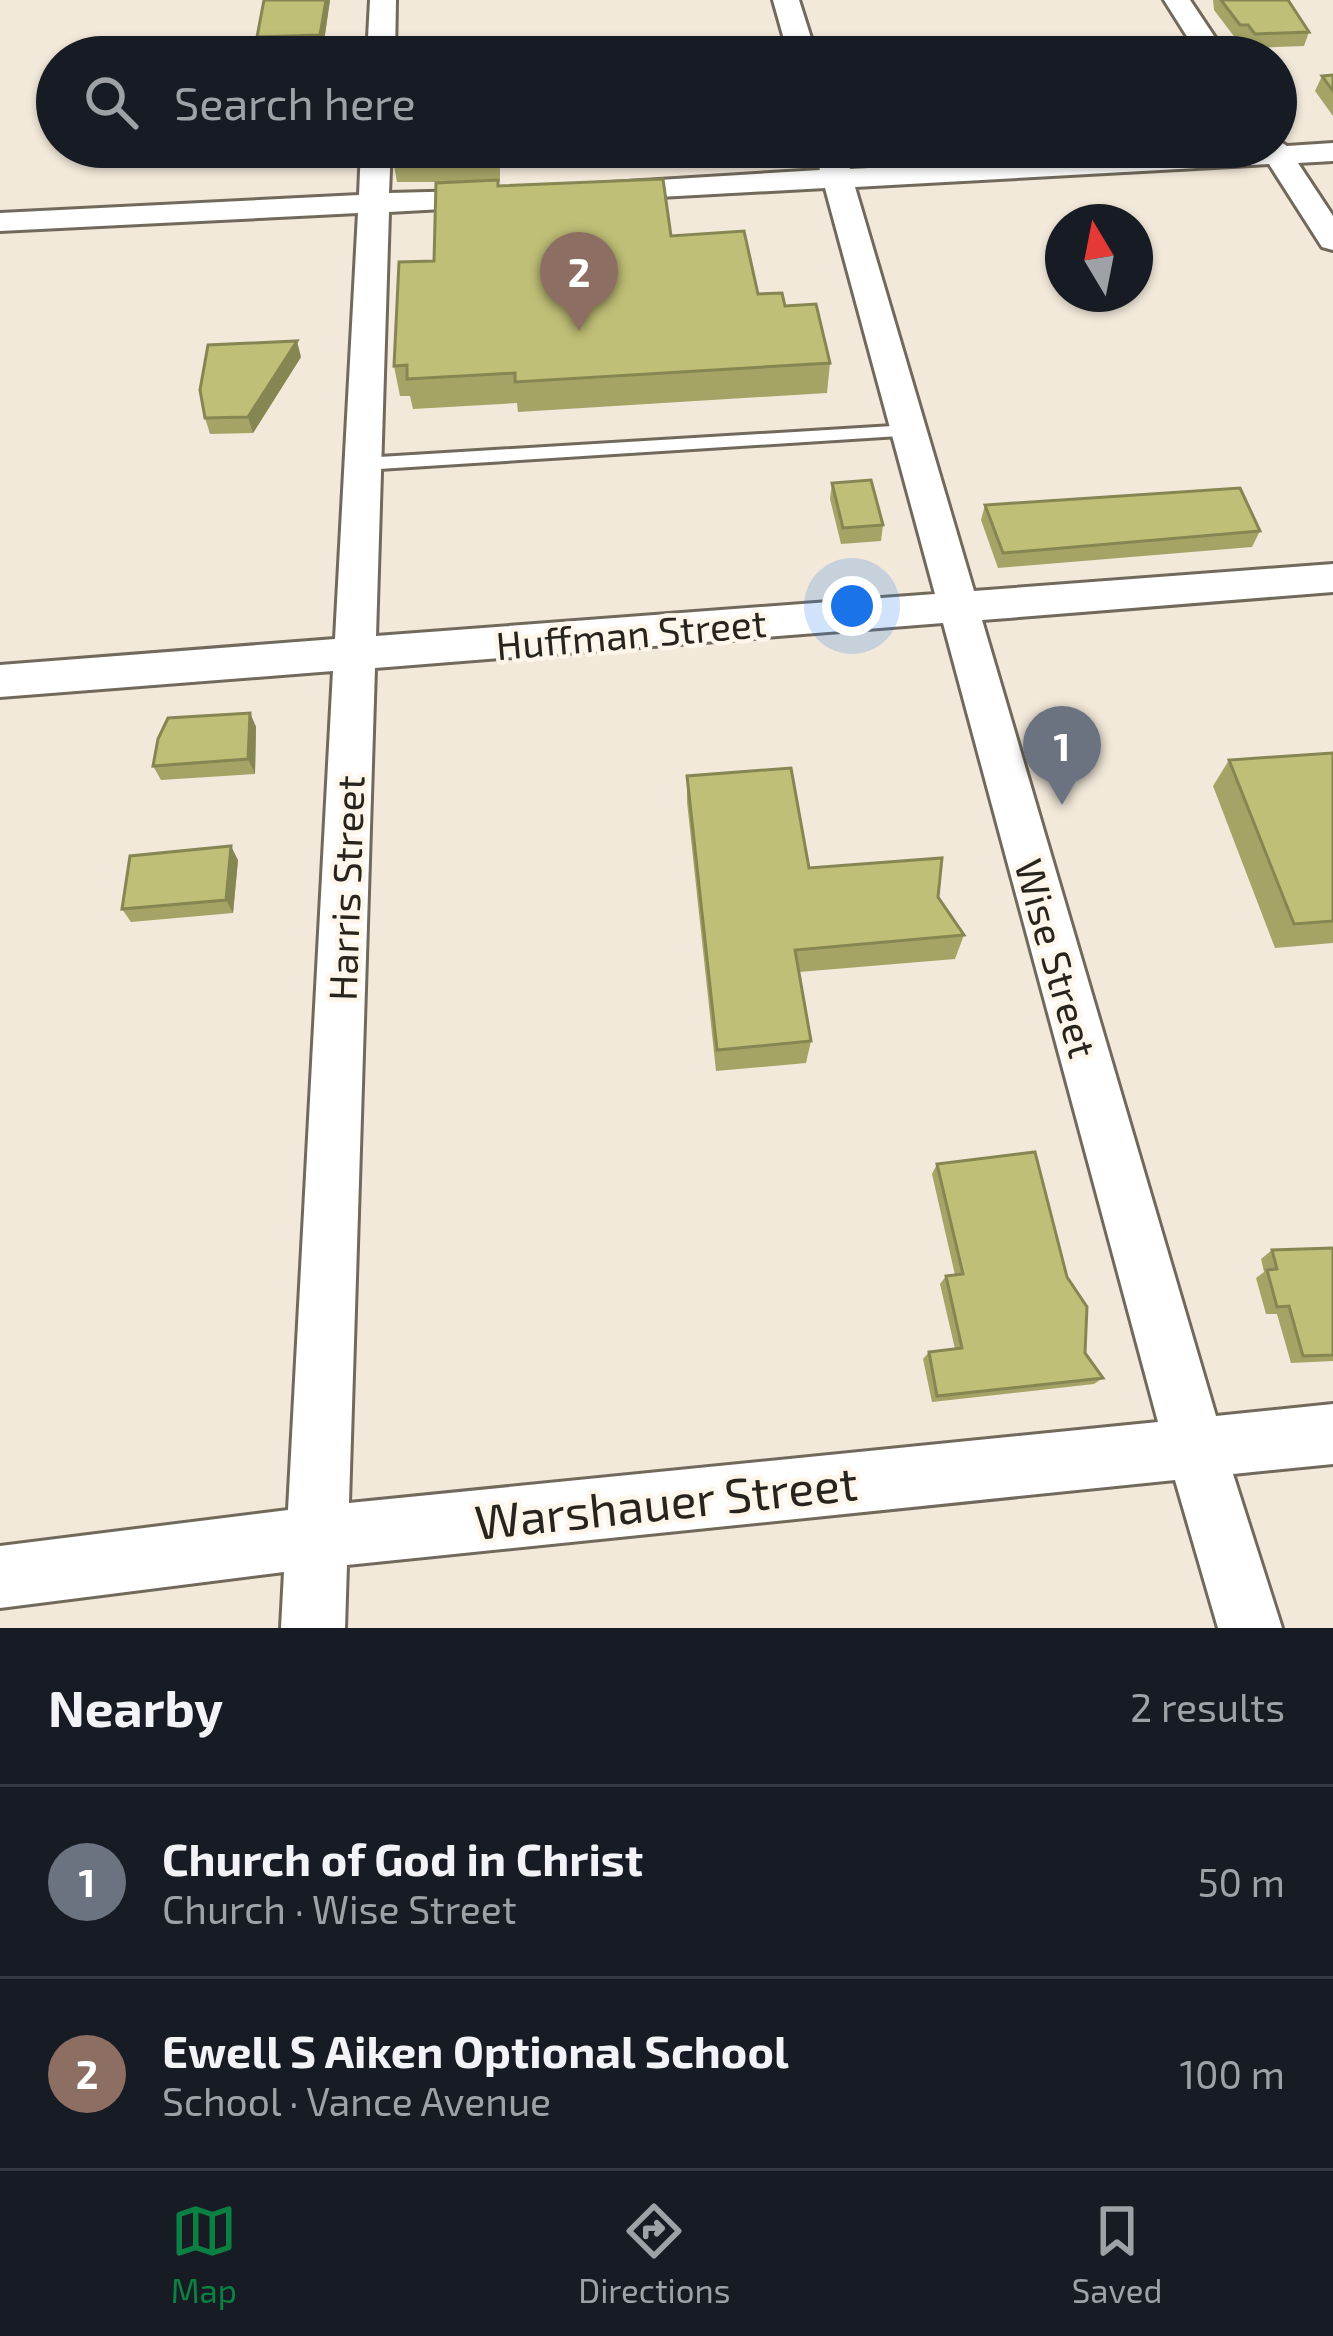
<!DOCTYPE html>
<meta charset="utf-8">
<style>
body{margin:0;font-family:"Exo 2",sans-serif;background:#242831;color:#f1f3f6}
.compass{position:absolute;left:1045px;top:204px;width:108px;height:108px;border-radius:50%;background:#171b24;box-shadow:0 3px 9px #0004;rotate:350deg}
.you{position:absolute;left:852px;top:606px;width:42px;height:42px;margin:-30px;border:9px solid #fff;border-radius:50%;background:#1a73e8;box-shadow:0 0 0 18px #1a73e833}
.badge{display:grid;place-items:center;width:78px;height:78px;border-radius:50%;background:#0b8043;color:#fff;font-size:39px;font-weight:700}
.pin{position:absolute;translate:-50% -99px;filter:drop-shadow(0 3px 6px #0008)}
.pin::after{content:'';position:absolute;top:63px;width:42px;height:36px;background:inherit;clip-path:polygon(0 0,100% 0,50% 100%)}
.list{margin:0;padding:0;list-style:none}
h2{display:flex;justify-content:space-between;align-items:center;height:156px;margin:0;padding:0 48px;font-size:51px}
h2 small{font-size:39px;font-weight:400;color:#9ea1a6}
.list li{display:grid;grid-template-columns:78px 1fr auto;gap:36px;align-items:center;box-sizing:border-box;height:192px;padding:0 48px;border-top:3px solid #363941}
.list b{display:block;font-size:45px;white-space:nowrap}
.list p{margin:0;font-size:39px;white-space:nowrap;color:#9ea1a6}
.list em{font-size:39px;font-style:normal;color:#9ea1a6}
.icon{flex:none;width:66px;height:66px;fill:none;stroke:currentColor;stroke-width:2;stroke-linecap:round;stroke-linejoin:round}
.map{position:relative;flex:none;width:1333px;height:1628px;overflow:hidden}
.search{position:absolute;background:#171b24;box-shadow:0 3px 9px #0004;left:36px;right:36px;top:36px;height:132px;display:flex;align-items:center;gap:30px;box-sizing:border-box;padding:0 42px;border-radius:66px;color:#9ea1a6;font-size:45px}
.sheet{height:540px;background:#171b24}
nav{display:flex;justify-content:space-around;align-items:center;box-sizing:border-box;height:168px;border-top:3px solid #363941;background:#171b24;font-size:33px;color:#9ea1a6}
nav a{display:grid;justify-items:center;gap:6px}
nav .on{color:#0b8043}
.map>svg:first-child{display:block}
</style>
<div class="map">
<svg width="1333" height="1628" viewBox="0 0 1333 1628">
<rect width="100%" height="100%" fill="#f2e9da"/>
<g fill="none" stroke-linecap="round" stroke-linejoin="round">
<defs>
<path id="service" d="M909,425l6,2v8l-552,35 -9,-6 9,-6z"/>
<path id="minor" d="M370,0h26l-1,57h-28z
M773,0h26l18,57h-28z
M1164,0h26l38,57h-28z
M1276,139l11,7 46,-3v18l-35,2 35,53v34l-11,-3 -53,-83 -414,23 119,404 359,-27v28l-351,28 234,796 117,-12v60l-100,10 49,154h-64l-43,-148 -828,85 -2,63h-64l3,-56 -284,36v-62l288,-36 45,-839 -333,26v-32l335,-26 23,-426 -358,18v-18l359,-18 2,-48h30l-2,46 119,-3 4,7 -4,7 -11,2 -108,6 -13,424 559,-42 -110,-406 -220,12 -11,-2 -4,-7 4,-7 226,-14 -6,-23h30l6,22 426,-22zM943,623l215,799 -809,81 26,-835z"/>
</defs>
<use href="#service" stroke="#71695c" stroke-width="6"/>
<use href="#minor" stroke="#71695c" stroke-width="6"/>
<use href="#service" fill="#fff" fill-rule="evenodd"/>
<use href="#minor" fill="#fff" fill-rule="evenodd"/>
</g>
<path fill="#a5a466" d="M264,0h66l-7,48 -62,2 -4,-13z
M1213,0h75l21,32 -5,14 -54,2 -6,-9h-8l-22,-29z
M1333,75v41l-18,-25 7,-15z
M394,147h106v35h-2v4l173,50 87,58 27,12 45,57 -3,30 -309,19 -1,-9 -104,6 -3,-13h-10l-6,-30 40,-105 20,-79h-57l-4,-22z
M301,357l-48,76 -43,1 -5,-16z
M832,483l51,42 -2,16 -40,3 -11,-45z
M985,505l275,26 -8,16 -254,21 -17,-48z
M250,713l6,14 -1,47 -94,6 -8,-14z
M1333,753v190l-58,5 -62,-162 16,-26z
M687,776l122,92 129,29 26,38 -9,24 -156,13 12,69 -5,22 -90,8 -29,-269z
M238,860l-5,53 -102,9 -9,-13z
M937,1164l166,214 -9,6 -162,18 -9,-43 6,-7 26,-3 -15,-65 6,-8 9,-1 -23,-101z
M1333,1248v113l-42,2 -14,-49h-11l-10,-36 8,-6 -3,-13 11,-9z"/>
<path fill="#868653" d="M326,0h4l-7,48 -3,-13z
M297,341l4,16 -48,76 -5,-16z
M250,713l6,14 -1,47 -7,-15z
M231,846l7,14 -5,53 -7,-13z"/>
<path fill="#c0bf77" stroke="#868653" stroke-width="3" d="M264,0h62l-6,35 -63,2z
M1221,0h67l21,32 -54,2 -7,-9h-8z
M1333,75v16l-11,-15z
M394,147h104v13h-105z
M663,179l8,57 73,-5 14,63 24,-1 3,13 31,-2 14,59 -315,19v-9l-108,6v-14l-13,1 5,-104 35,-1 2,-78 62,-3v6z
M297,341l-49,76 -43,1 -5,-28 8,-45z
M871,480l12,45 -40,3 -11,-45z
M1240,488l20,43 -257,22 -18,-48z
M250,713l-2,46 -95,7 5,-27 10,-21z
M1333,753v168l-39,3 -65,-164z
M791,768l18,100 133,-10 -4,39 26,38 -169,15 16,91 -94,9 -30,-274z
M231,846l-5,54 -104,9 8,-53z
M1035,1152l32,125 20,30 -2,46 18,25 -166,18 -8,-44 33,-4 -16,-72 17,-2 -26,-110z
M1333,1248v107l-30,1 -14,-50 -12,1 -10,-37 10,-1 -5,-19z"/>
<g text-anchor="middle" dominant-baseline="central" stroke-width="9" stroke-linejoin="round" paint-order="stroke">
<g font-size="39" fill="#27241e" stroke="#fef6eb">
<text transform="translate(631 633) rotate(-5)">Huffman Street</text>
<text transform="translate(345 888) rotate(-88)">Harris Street</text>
<text transform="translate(1057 958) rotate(74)">Wise Street</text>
</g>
<g font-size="48" fill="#27241e" stroke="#fef6eb">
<text transform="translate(666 1501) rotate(-6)">Warshauer Street</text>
</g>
</g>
</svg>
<svg class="compass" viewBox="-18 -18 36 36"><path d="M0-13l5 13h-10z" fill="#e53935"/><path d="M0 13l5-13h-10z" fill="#9ea1a6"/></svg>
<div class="you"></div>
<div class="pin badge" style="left:1062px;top:805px;background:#6b7280">1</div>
<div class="pin badge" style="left:579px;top:331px;background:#8d6e63">2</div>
<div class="search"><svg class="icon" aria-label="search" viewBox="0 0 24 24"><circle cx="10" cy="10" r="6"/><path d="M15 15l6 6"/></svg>Search here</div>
</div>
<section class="sheet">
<h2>Nearby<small>2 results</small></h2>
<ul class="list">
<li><span class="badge" style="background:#6b7280">1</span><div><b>Church of God in Christ</b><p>Church · Wise Street</p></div><em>50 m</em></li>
<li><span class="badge" style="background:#8d6e63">2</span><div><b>Ewell S Aiken Optional School</b><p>School · Vance Avenue</p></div><em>100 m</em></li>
</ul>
</section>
<nav>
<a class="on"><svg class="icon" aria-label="map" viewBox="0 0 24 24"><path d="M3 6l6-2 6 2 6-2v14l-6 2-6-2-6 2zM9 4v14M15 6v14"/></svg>Map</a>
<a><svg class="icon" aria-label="directions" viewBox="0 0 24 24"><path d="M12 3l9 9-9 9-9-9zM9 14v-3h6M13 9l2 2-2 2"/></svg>Directions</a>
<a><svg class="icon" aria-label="saved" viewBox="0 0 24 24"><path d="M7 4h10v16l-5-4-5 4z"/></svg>Saved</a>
</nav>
